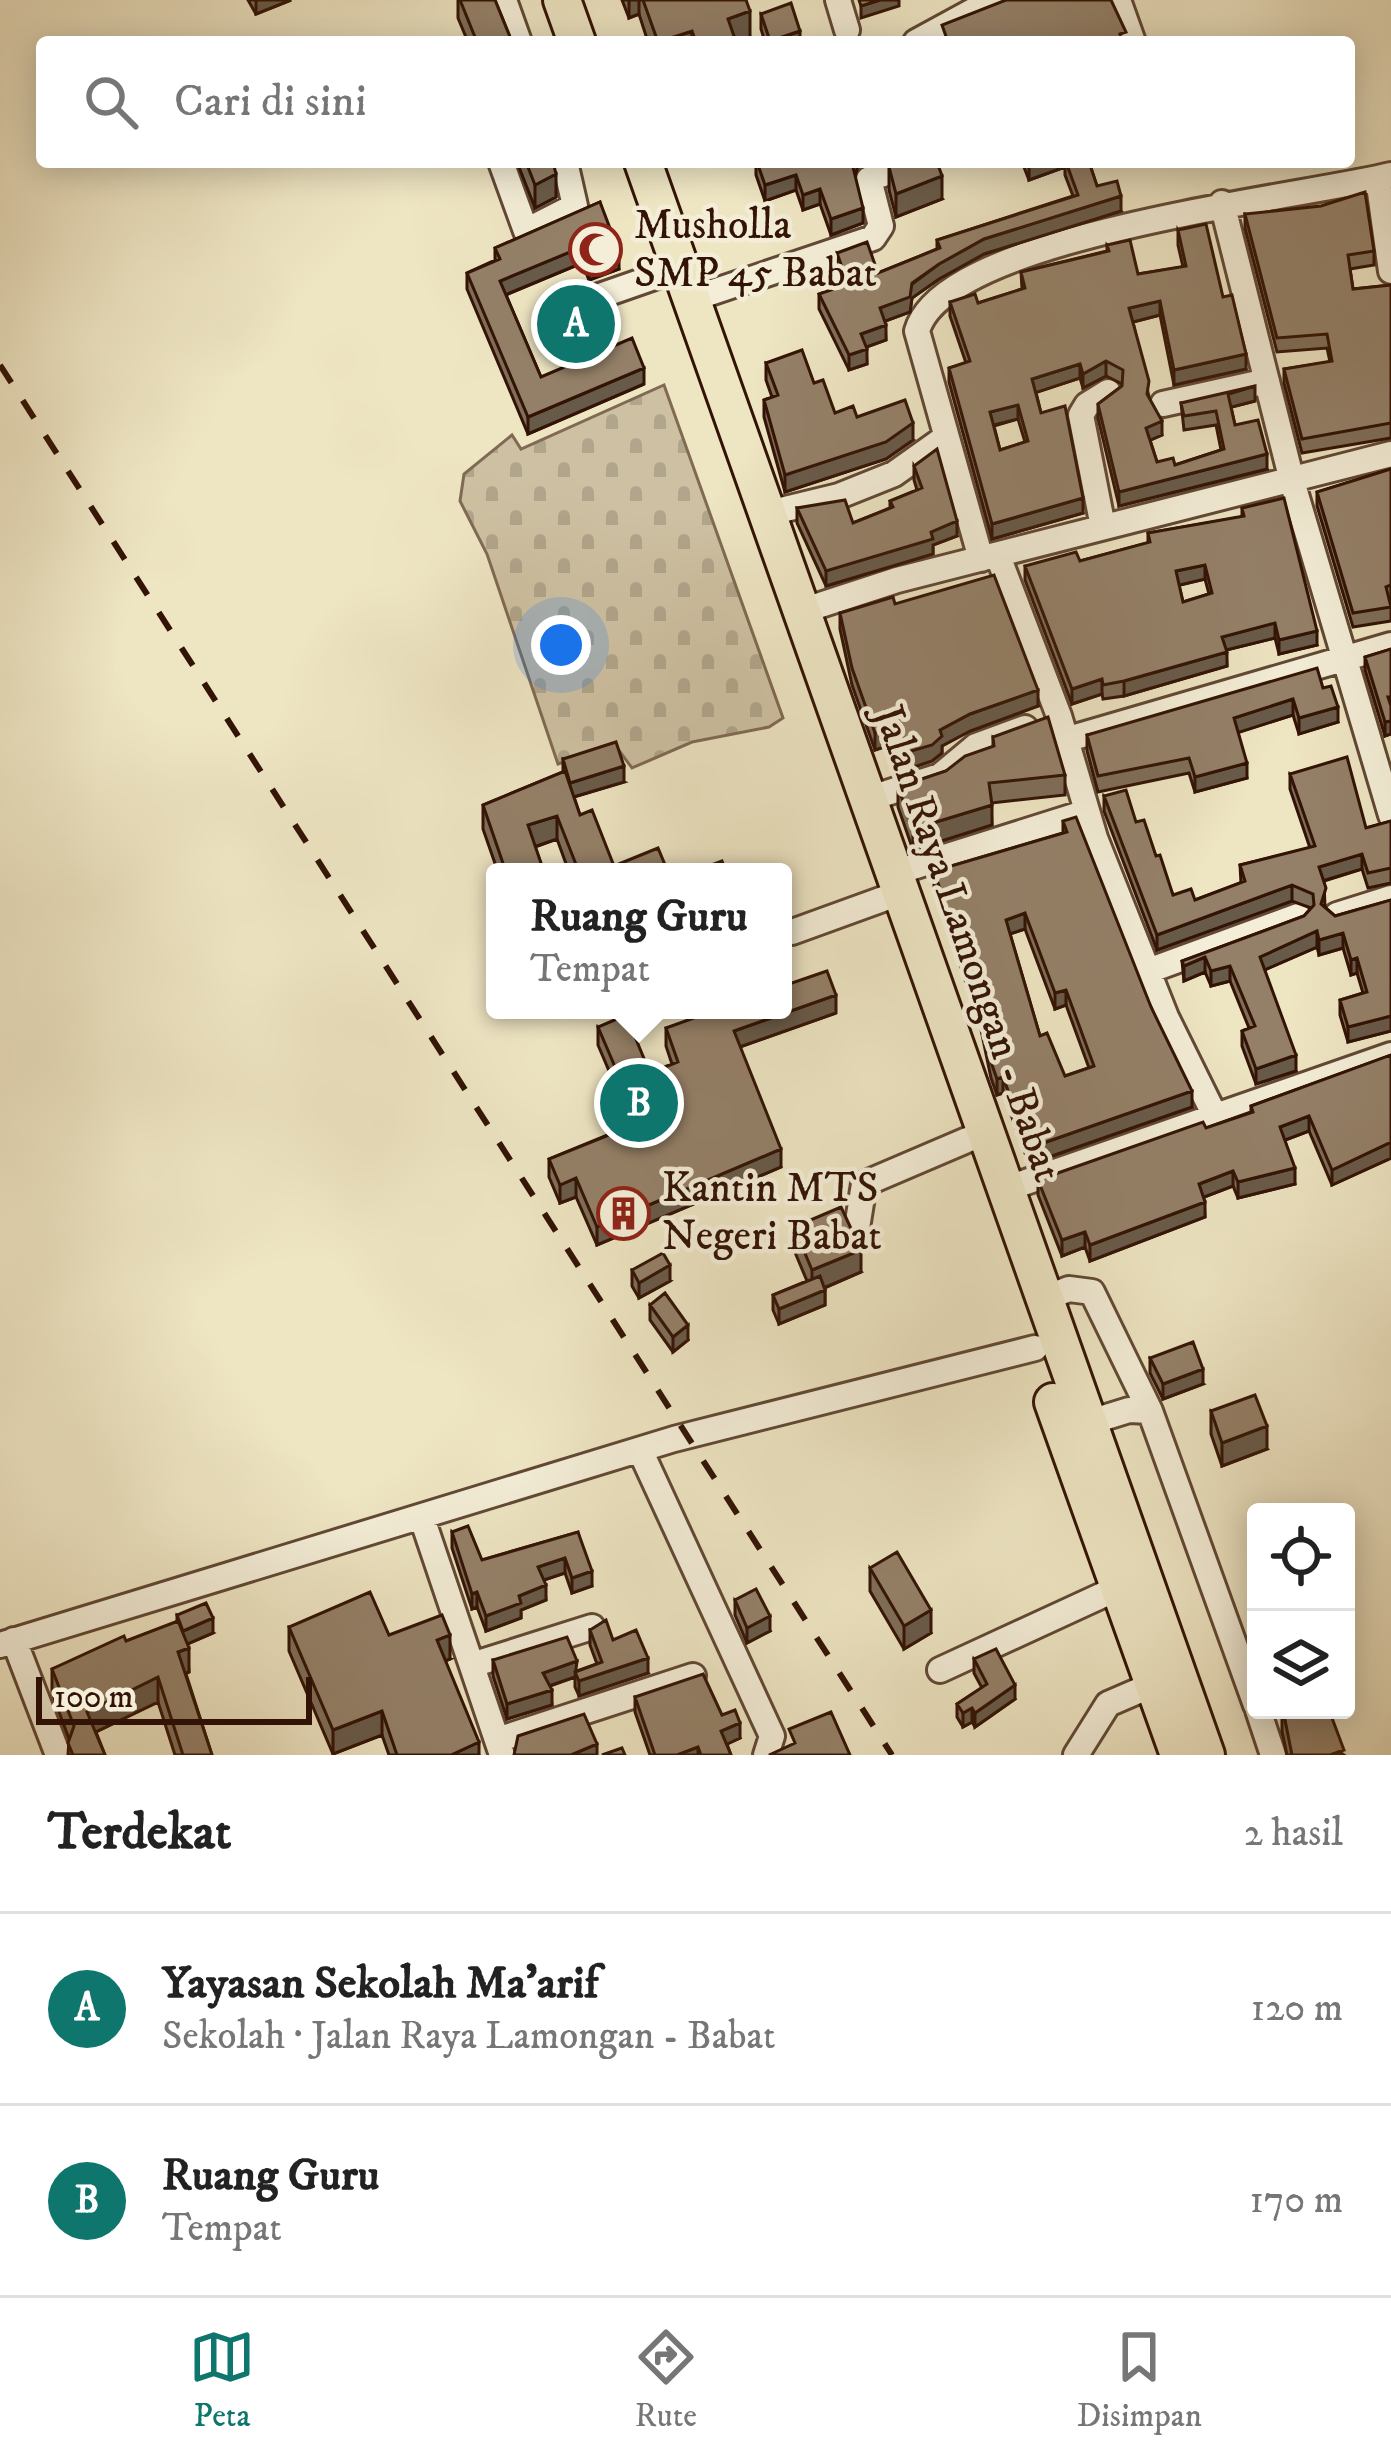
<!DOCTYPE html>
<html lang="id">
<meta charset="utf-8">
<style>
body{margin:0;font-family:"IM FELL DW Pica",serif;background:#f2f2f2;color:#222}
.controls{position:absolute;right:36px;bottom:36px;display:grid;overflow:hidden;border-radius:12px;box-shadow:0 6px 30px #0003}
.controls button{width:108px;height:108px;display:grid;place-items:center;padding:0;border:0;border-bottom:3px solid #e0e0e0;background:#fff;color:#222;font:60px sans-serif}
.scale{position:absolute;left:36px;bottom:30px;width:276px;box-sizing:border-box;padding-left:12px;border:6px solid #321305;border-top:0;font-size:33px;line-height:42px;white-space:nowrap;color:#321305;-webkit-text-stroke:9px #f4eed8;paint-order:stroke}
.you{position:absolute;left:561px;top:645px;width:42px;height:42px;margin:-30px;border:9px solid #fff;border-radius:50%;background:#1a73e8;box-shadow:0 0 0 18px #1a73e833}
.badge{display:grid;place-items:center;width:78px;height:78px;border-radius:50%;background:#0f766e;color:#fff;font-size:39px;font-weight:700}
.pin{position:absolute;translate:-50% -50%;border:6px solid #fff;box-shadow:0 3px 12px #0006}
.popup{position:absolute;left:486px;top:863px;width:306px;height:156px;box-sizing:border-box;display:grid;place-content:center;border-radius:12px;background:#fff;filter:drop-shadow(0 3px 9px #0005);font-size:39px;white-space:nowrap;color:#767676}
.popup b{font-size:45px;color:#222}
.popup::after{content:'';position:absolute;left:50%;top:100%;margin-left:-24px;border:24px solid transparent;border-top-color:#fff}
.list{margin:0;padding:0;list-style:none}
h2{display:flex;justify-content:space-between;align-items:center;height:156px;margin:0;padding:0 48px;font-size:51px}
h2 small{font-size:39px;font-weight:400;color:#767676}
.list li{display:grid;grid-template-columns:78px 1fr auto;gap:36px;align-items:center;box-sizing:border-box;height:192px;padding:0 48px;border-top:3px solid #e0e0e0}
.list b{display:block;font-size:45px;white-space:nowrap}
.list p{margin:0;font-size:39px;white-space:nowrap;color:#767676}
.list em{font-size:39px;font-style:normal;color:#767676}
.icon{flex:none;width:66px;height:66px;fill:none;stroke:currentColor;stroke-width:2;stroke-linecap:round;stroke-linejoin:round}
.map{position:relative;flex:none;width:1391px;height:1755px;overflow:hidden}
.search{position:absolute;background:#fff;box-shadow:0 6px 30px #0003;left:36px;right:36px;top:36px;height:132px;display:flex;align-items:center;gap:30px;box-sizing:border-box;padding:0 42px;border-radius:12px;color:#767676;font-size:45px}
.sheet{height:540px;background:#fff}
nav{display:flex;justify-content:space-around;align-items:center;box-sizing:border-box;height:168px;border-top:3px solid #e0e0e0;background:#fff;font-size:33px;color:#767676}
nav a{display:grid;justify-items:center;gap:6px}
nav .on{color:#0f766e}
.map>svg:first-child{display:block}
</style>
<div class="map">
<svg width="1391" height="1755" viewBox="0 0 1391 1755">
<defs>
<pattern id="cemetery-stones" width="16" height="16" patternUnits="userSpaceOnUse" patternTransform="scale(3)"><rect width="16" height="16" fill="#cec1a3"/><path d="M2 7V4a2 2 0 0 1 4 0v3zM10 15v-3a2 2 0 0 1 4 0v3z" fill="#b1a58b"/></pattern>
</defs>
<rect width="100%" height="100%" fill="#eee5c3"/>
<filter id="stains"><feTurbulence type="fractalNoise" baseFrequency=".00167" numOctaves="4"/><feColorMatrix values="0 0 0 0 .2 0 0 0 0 .09 0 0 0 0 .02 0 0 0 .5 -.17"/></filter>
<radialGradient id="worn" r=".72"><stop offset=".6" stop-color="#630" stop-opacity="0"/><stop offset="1" stop-color="#630" stop-opacity=".3"/></radialGradient>
<path fill="url(#cemetery-stones)" stroke="#806a54" stroke-width="3" d="M664,385l119,333 -14,9 -77,15 -60,26 -17,-23 -57,19 -71,-210 -27,-53 4,-27 48,-39 9,14z"/>
<g fill="none" stroke-linecap="round" stroke-linejoin="round">
<defs>
<path id="minor" d="M504,0l15,42
M838,0l9,30
M1118,0l15,42
M916,42l77,-42
M501,162l25,69 49,-25 -10,-44
M1378,178l13,93
M1222,203l70,278 99,334
M692,299l181,-61 8,-12 -12,-47 50,-17
M548,314l112,-39
M1163,404l104,-23
M769,513l70,-17 55,-22 52,-37
M1103,527l-22,-112 6,-10 21,-13
M998,556l61,160 36,122 71,179 49,99
M981,559l-64,-228c27,-96 382,-133 474,-156
M805,610l92,-30 494,-126
M1065,740l326,-95
M871,798l69,-22 36,-30 49,-18
M897,872l190,-60
M1337,915l54,-17
M792,932l91,-33
M1148,971l150,-55
M1003,1190l388,-135
M857,1228l7,-44 103,-44
M1043,1299l26,-10 23,3 58,119
M1087,1423l42,-13 21,1 106,294
M640,1450l132,286 -6,19
M422,1518l80,237
M14,1640l44,115
M0,1645l674,-206 361,-91
M472,1665l120,-38
M940,1670l178,-82
M1258,1710l15,45
M497,1740l196,-64
M1076,1755l32,-51 44,-19"/>
<path id="highway" d="M562,0l15,42
M643,162l563,1593
M1053,1402l126,353"/>
</defs>
<use href="#minor" stroke="#614834" stroke-width="30"/>
<use href="#highway" stroke="#321305" stroke-width="42"/>
<use href="#minor" stroke="#f4eed8" stroke-width="24"/>
<use href="#highway" stroke="#eee5c3" stroke-width="36"/>
<path stroke="#321305" stroke-width="6" stroke-dasharray="21 21" stroke-linecap="butt" d="M0,365l892,1390"/>
</g>
<path fill="#7f6e59" stroke="#321305" stroke-width="3" fill-rule="evenodd" d="M248,0h43l-35,14z
M458,0h37l17,42h-44l-10,-24z
M622,0h124l4,39 -10,3h-92l-9,-28 -10,4z
M761,14l39,28h-35l-4,-13z
M517,162h36l3,35 -21,11z
M756,162h103l-4,14 8,47 -32,12 -11,-31 -17,6 -7,-20 -31,11 -9,-26z
M1022,162h67l8,24 24,25 -137,43 -45,25 -27,19 -2,14 -25,9 1,19 -20,7 1,17 -18,6 -30,-61v-15l24,-8 -6,-18v-15l41,20 59,-24v-9l136,-44 -8,-21v-8l-36,13z
M889,167l53,32 -46,18 -7,-27z
M600,202l19,67 -30,11 -7,-17 -76,32 35,82 103,7 -116,50 -61,-145v-16l28,-13v-12z
M1245,214l129,37v14l-24,4 3,20 38,-4v153l-89,15 -18,-70v-14l46,-7 -3,-14 -50,4 -32,-124z
M1178,230l45,67 23,72 -72,16 -14,-70 -27,7 16,75 13,38 -12,5 7,22 18,3 46,-15 -5,-25 -32,5 -3,-27 74,-2 -24,6 4,18 32,44 -148,37 -21,-88v-14l24,-18v-2l-16,-8 -23,12 -3,-10 -44,14 5,21 42,100 -91,26 -43,-157v-14l17,-5 -16,-47v-14l28,1 44,-14 -1,-17 86,-21v-6l31,29 45,-7 -5,-22zM1018,419l7,23 -25,8 -6,-24z
M766,363l48,20 21,30 22,4 56,23 -27,19 -101,33 -21,-75v-17l8,-3 -6,-17z
M914,466l43,70 -24,9v9l-107,32 -29,-63v-15l56,15 37,-15v-7l27,-11 -3,-10z
M1391,469v152l-38,6 -36,-121v-14z
M1242,508l75,137 -38,9 -4,-16 -49,12 1,16 -103,30 -21,3 -1,-5 -30,10 -47,-124v-14l55,-5 68,-18v-10l94,-16zM1205,579l4,15 -26,8 -4,-17z
M895,604l143,102 -68,25 -28,15v7l-10,8 -24,8 -9,-27 -24,8 -23,-65 -12,-56v-16z
M1391,649v85l-6,2 -20,-66v-13z
M1323,688l15,34 -39,12 -6,-19 -55,17 9,46 -52,14 -6,-19 -91,19 -11,-41v-16z
M993,737l72,38v20l-74,8 1,22 -79,25 -15,-43v-20l48,-16 47,-25z
M563,759l61,23 -50,15 6,18 34,51 54,6h-99l-12,-33 -22,8 9,25h-46l-15,-43v-24l80,-33z
M1290,774l76,54 25,-7v62l-23,5 -6,-19 -38,12 1,26 10,9 56,-16v131l-43,11 -8,-27v-15l23,-7 -6,-20 -6,2 -8,-27 -24,7 -2,-8 -53,23 32,101 -40,13 -14,-38v-15l7,-3 -19,-47 -19,5 -6,-14 -21,9 -2,-20 122,-45 7,-8 -19,-7 -135,49 -53,-139v-15l32,26 20,34 17,39 22,5 46,-17 -1,-18 70,-17 -20,-59z
M1063,821l88,186 41,100 -163,57 -26,-71 -6,2 -6,-17 -11,-53 -46,-138v-16l129,-38zM1025,929l30,80 11,-4 23,63 -24,8 -25,-40 -30,-102z
M836,1013l-96,34 41,120 -184,78 -21,-48 -16,6 -11,-26v-18l83,-34 -34,-80v-18l52,46 22,-9 -6,-18v-18z
M1391,1055v103l-59,27 -23,-54 -24,9 10,44 -57,14 -5,-12 -29,11 1,20 -115,44 -5,-14 -23,9 -24,-61v-15l168,-52 45,-16v-6z
M794,1227l67,45 -36,16v17l-46,19 -6,-14v-15l34,-14 -13,-31z
M632,1270l38,11 -31,17 -7,-12z
M650,1305l38,35 -15,12 -23,-32z
M1150,1358l53,26 -40,15 -13,-26z
M1211,1411l56,38 -45,17 -11,-32z
M452,1532l30,28 96,-28 14,54 -20,7 -7,-20 -21,7 2,20 -25,10v8l-35,13 -9,-24 -5,2 -20,-61z
M870,1568l61,65 -27,16 -34,-58z
M735,1600l35,31 -23,12 -12,-28z
M177,1615l36,18 -26,11 2,28 -3,2 26,81h-37l-17,-53 -62,30 9,23h-37l1,-16 -17,-46v-24l125,-47z
M289,1627l161,32 -5,2 34,94h-90l-7,-20 -49,19 -44,-103z
M590,1630l23,10 35,33 -69,23 -4,-9v-10l-25,9 2,19 -45,14 -14,-43v-16l84,11 20,-7 -7,-19z
M974,1659l41,40 -40,28 -3,-5 -9,5 -6,-10v-13l25,-16 -8,-15z
M635,1697l87,18 18,23 -13,6 4,11h-81l-15,-43z
M1282,1710l62,45h-57l-5,-24z"/>
<path fill="#685a49" stroke="#321305" stroke-width="3" d="M256,0h35l-35,14z
M629,0h10v14l-10,4z
M880,0h19v6l-38,12v-12z
M750,11v28l-10,3h-15l3,-23z
M692,31v11h-32z
M800,31v11h-30z
M1029,162h36v5l-36,13z
M556,174v23l-21,11v-23z
M796,175v15l-31,11v-16z
M942,176v23l-46,18v-23z
M820,189v15l-17,6v-15z
M1121,196v15l-137,43 -45,25 -27,19 -2,14 -30,11v-15l59,-44 45,-25z
M863,208v15l-32,12v-16z
M582,247v16l-82,34v-16z
M619,252v17l-30,11v-16z
M1160,301v14l-31,8v-15z
M886,325v15l-25,9v-15z
M867,349v15l-18,6v-15z
M1246,354v15l-72,16v-15z
M1106,361v15l-23,12v-14z
M1080,364v14l-48,16v-15z
M644,368v16l-116,50v-17z
M1255,386v15l-27,7v-14z
M1018,405v14l-28,7v-14z
M1162,421v14l-16,7v-14z
M913,423v17l-27,19 -101,33v-17z
M1267,454v15l-148,37v-14z
M1083,498v15l-91,26v-15z
M957,521v15l-24,9v9l-107,32v-15z
M1205,565v14l-29,7v-15z
M1275,623v15l-53,13v-14z
M1317,631v14l-38,9v-14z
M1227,652v14l-103,30v-15z
M1102,679v15l-30,10v-15z
M1038,690v16l-68,25 -28,15v7l-10,8 -24,8v-17l32,-22 30,-16z
M1293,699v16l-59,19v-16z
M1338,707v15l-39,12v-16z
M1391,721v13l-6,2v-14z
M899,726v16l-24,8v-17z
M1247,763v15l-52,14v-15z
M624,766v16l-54,16v-15z
M992,805v20l-79,25v-21z
M557,816v23l-29,10v-24z
M1362,854v15l-43,13v-15z
M1292,885v16l-135,49v-15z
M1025,913v16l-19,6v-15z
M1317,931v16l-57,25v-15z
M1343,933v15l-24,7v-15z
M1205,957v15l-21,9v-15z
M1357,958v15l-6,2v-15z
M1230,966v15l-19,5v-15z
M1066,990v15l-11,4v-16z
M836,995v18l-102,36v-18z
M1391,1016v15l-43,11v-15z
M1296,1055v16l-40,13v-15z
M1003,1077v16l-6,2v-16z
M1192,1091v16l-163,57v-16z
M1309,1116v15l-29,11v-15z
M1391,1142v16l-59,27v-15z
M781,1149v18l-184,78v-18z
M1295,1168v16l-57,14v-16z
M1233,1171v15l-34,13v-15z
M576,1178v19l-16,6v-18z
M1205,1202v15l-115,44v-16z
M1085,1232v15l-23,9v-16z
M861,1250v22l-49,21v-23z
M670,1265v16l-31,17v-15z
M825,1290v15l-46,19v-15z
M688,1325v15l-15,12v-15z
M1203,1369v15l-40,15v-15z
M1267,1426v23l-45,17v-23z
M565,1558v15l-27,9v-15z
M592,1571v15l-20,7v-15z
M546,1585v15l-25,10v8l-35,13v-15l33,-20z
M477,1592v15l-5,2v-15z
M931,1610v23l-27,16v-23z
M770,1616v15l-23,12v-15z
M213,1618v15l-30,13v-15z
M450,1635v24l-13,5v-24z
M189,1648v24l-11,4v-24z
M648,1658v15l-69,23v-15z
M577,1661l-2,16 -32,11v-15z
M158,1677v25l-71,34v-24z
M1015,1685v14l-40,28v-14z
M552,1690v15l-45,14v-15z
M972,1708v14l-9,5v-14z
M382,1711v24l-49,19v-24z
M740,1723v15l-19,9v-16z
M479,1742v13h-28z
M597,1744v11h-26z
M698,1747v8h-21z"/>
<path fill="#948068" stroke="#321305" stroke-width="3" fill-rule="evenodd" d="M460,0h35l17,42h-35z
M643,0h103l4,11 -22,8 7,20 -10,3h-29l-4,-11 -34,11z
M859,0h21l-19,6z
M1006,0h105l15,32 -6,2 3,8h-175l-6,-17z
M791,3l9,28 -30,10 -9,-27z
M526,162h27l3,12 -21,11z
M757,162h98l-2,5 10,41 -32,11 -11,-30 -17,6 -7,-20 -31,10z
M901,162h36l5,14 -46,18 -7,-27z
M1066,162h23l8,24 20,-5 4,15 -137,43 -45,25 -27,19 -2,14 -30,11 6,17 -25,9 6,15 -18,6 -30,-61 29,-10 -11,-31 30,-11 11,31 62,-25 -3,-8 141,-45z
M1365,192l9,59 -26,4 5,34 38,-4v138l-89,16 -18,-70 48,-8 -5,-27 -50,4 -32,-124 76,-8z
M600,202l19,50 -30,12 -7,-17 -82,34 41,96 91,-39 12,30 -116,49 -61,-144 33,-14 -5,-11z
M1206,224l17,73 9,-2 14,59 -72,16 -14,-69 -31,7 20,73 -2,13 15,27 -16,7 11,34 16,-4 2,7 49,-16 -8,-38 -32,5 -3,-13 74,-17 -27,8 7,31 23,-5 9,34 -148,38 -21,-88 24,-18 1,-16 -17,-9 -23,13 -3,-10 -48,15 9,34 24,-7 18,92 -91,26 -43,-156 21,-7 -20,-59 25,-8 3,9 47,-15 -4,-16 88,-21 -2,-6 23,-5 8,34 48,-8 -8,-36zM1018,405l10,36 -28,9 -10,-38z
M802,350l12,33 9,-3 12,33 18,-7 4,11 48,-17 8,23 -27,19 -101,33 -21,-75 14,-5 -12,-32z
M937,449l20,72 -26,11 2,7 -107,32 -29,-63 48,-8 8,23 40,-16 -3,-6 32,-13 -8,-22z
M1391,469v116l-5,2 5,20 -38,6 -36,-121z
M1284,498l33,133 -38,9 -4,-17 -53,14 5,15 -103,29 -21,4 -1,-6 -30,10 -47,-123 51,-14 4,9 70,-19 -2,-9 96,-17 -2,-8zM1205,565l7,28 -29,9 -7,-31z
M994,575l44,115 -68,24 -30,16 2,6 -10,9 -24,7 -9,-26 -24,7 -23,-65 -12,-55 53,-16 2,7z
M1391,649v48h-3l3,9v15l-6,1 -20,-65z
M1317,668l6,20 8,-2 7,21 -39,11 -6,-19 -59,19 13,45 -52,14 -6,-19 -91,18 -11,-41z
M1048,717l17,58 -76,8 3,22 -79,24 -15,-42 48,-16 19,-15 29,-10 -1,-9z
M616,742l8,24 -54,17 -7,-24z
M1347,757l19,71 25,-7v47l-23,5 -6,-19 -43,13 7,21 -5,16 14,12 56,-16v116l-43,11 -8,-27 27,-8 -10,-34 -6,2 -8,-27 -24,7 -2,-9 -57,26 36,98 -40,14 -14,-38 13,-5 -25,-60 -19,5 -6,-14 -21,9 -2,-5 122,-45 10,-11 -1,-11 -21,-9 -135,50 -53,-139 22,-6 10,32 8,-2 12,36 4,-1 13,40 18,-6 4,11 50,-19 -5,-16 75,-19 -25,-72z
M565,771l15,44 12,-5 22,56 44,-18 10,24h-89l-22,-56 -29,9 16,47h-38l-23,-67z
M1076,817l75,190 41,84 -163,57 -26,-71 -6,2 -6,-17 -11,-53 -46,-138 133,-39 -4,-11zM1025,913l30,80 11,-3 28,76 -29,10 -18,-43 -7,3 -34,-116z
M722,861l4,11h-33z
M827,971l9,24 -102,36 47,118 -184,78 -21,-49 -16,7 -11,-26 90,-36 -41,-96 28,-12 24,58 28,-11 -12,-34 50,-18h67v-24z
M1391,1055v87l-59,28 -23,-54 -29,11 15,41 -57,14 -5,-11 -34,13 6,18 -115,43 -5,-13 -23,8 -24,-60 165,-58 3,6 47,-16 -2,-6z
M841,1207l20,43 -49,20 -18,-43z
M663,1253l7,12 -31,18 -7,-13z
M820,1276l5,14 -46,19 -6,-14z
M665,1293l23,32 -15,12 -23,-32z
M1193,1342l10,27 -40,15 -13,-26z
M1255,1395l12,31 -45,17 -11,-32z
M468,1526l14,34 96,-28 14,39 -20,7 -7,-20 -27,9 8,18 -27,11 2,7 -35,13 -9,-24 -5,2 -20,-62z
M897,1552l34,58 -27,16 -34,-58z
M756,1589l14,27 -23,12 -12,-28z
M370,1592l19,43 53,-20 8,20 -13,5 42,102 -28,13h-54l-15,-44 -49,19 -44,-103z
M206,1603l7,15 -30,13 -6,-16z
M606,1620l7,20 23,-10 12,28 -69,23 -4,-9 27,-10 -12,-32z
M178,1621l11,27 -11,4 34,103h-29l-25,-78 -71,35 18,43h-32l-5,-12 6,-17 -22,-57 72,-33 2,5z
M567,1637l10,24 -34,12 9,17 -45,14 -14,-44z
M996,1649l19,36 -40,28 -3,-5 -9,5 -6,-9 30,-20 -13,-25z
M703,1674l19,41 13,-5 5,13 -19,8 10,24h-30l-3,-8 -21,8h-22l-20,-58z
M1283,1710h46l15,40 -14,5h-38z
M831,1712l19,43h-81l26,-12 -6,-14z
M584,1714l13,30 -26,11h-57l4,-19z
M622,1748l3,7h-23z"/>
<defs>
<symbol id="mosque-ring" viewBox="-11 -11 22 22"><circle r="9.5" fill="#f4eed8" stroke="#8f2418" stroke-width="1.5"/><path d="M3.5-4.9A6 6 0 1 0 3.5 4.9A5 5 0 1 1 3.5-4.9Z" fill="#8f2418"/></symbol>
<symbol id="building-ring" viewBox="-11 -11 22 22"><circle r="9.5" fill="#f4eed8" stroke="#8f2418" stroke-width="1.5"/><path d="M-4-6H4V6H1V3H-1V6H-4ZM-2.5-4.3h1.7v1.8h-1.7ZM.8-4.3h1.7v1.8H.8ZM-2.5-1h1.7V.8h-1.7ZM.8-1h1.7V.8H.8Z" fill="#8f2418"/></symbol>
</defs>
<g fill-rule="evenodd">
<use href="#mosque-ring" x="566" y="220" width="59" height="59"/>
<use href="#building-ring" x="594" y="1184" width="59" height="59"/>
</g>
<g text-anchor="middle" dominant-baseline="central" stroke-width="9" stroke-linejoin="round" paint-order="stroke">
<g font-size="42" fill="#321305" stroke="#f4eed8" text-anchor="start">
<text x="634" y="226">Musholla<tspan x="634" dy="48">SMP 45 Babat</tspan></text>
<text x="662" y="1189">Kantin MTS<tspan x="662" dy="48">Negeri Babat</tspan></text>
</g>
<g font-size="42" fill="#321305" stroke="#f4eed8">
<text transform="translate(967 944) rotate(71)">Jalan Raya Lamongan - Babat</text>
</g>
</g>
<rect width="100%" height="100%" filter="url(#stains)"/>
<rect width="100%" height="100%" fill="url(#worn)"/>
</svg>
<div class="controls">
<button><svg class="icon" aria-label="locate" viewBox="0 0 24 24"><circle cx="12" cy="12" r="6"/><path d="M12 2v4M12 18v4M2 12h4M18 12h4"/></svg></button>
<button><svg class="icon" aria-label="layers" viewBox="0 0 24 24"><path d="M12 4l9 5-9 5-9-5zM3 14l9 5 9-5"/></svg></button>
</div>
<div class="scale">100 m</div>
<div class="you"></div>
<div class="pin badge" style="left:576px;top:324px">A</div>
<div class="pin badge" style="left:639px;top:1103px">B</div>
<div class="popup"><b>Ruang Guru</b>Tempat</div>
<div class="search"><svg class="icon" aria-label="search" viewBox="0 0 24 24"><circle cx="10" cy="10" r="6"/><path d="M15 15l6 6"/></svg>Cari di sini</div>
</div>
<section class="sheet">
<h2>Terdekat<small>2 hasil</small></h2>
<ul class="list">
<li><span class="badge">A</span><div><b>Yayasan Sekolah Ma'arif</b><p>Sekolah · Jalan Raya Lamongan - Babat</p></div><em>120 m</em></li>
<li><span class="badge">B</span><div><b>Ruang Guru</b><p>Tempat</p></div><em>170 m</em></li>
</ul>
</section>
<nav>
<a class="on"><svg class="icon" aria-label="map" viewBox="0 0 24 24"><path d="M3 6l6-2 6 2 6-2v14l-6 2-6-2-6 2zM9 4v14M15 6v14"/></svg>Peta</a>
<a><svg class="icon" aria-label="directions" viewBox="0 0 24 24"><path d="M12 3l9 9-9 9-9-9zM9 14v-3h6M13 9l2 2-2 2"/></svg>Rute</a>
<a><svg class="icon" aria-label="saved" viewBox="0 0 24 24"><path d="M7 4h10v16l-5-4-5 4z"/></svg>Disimpan</a>
</nav>
